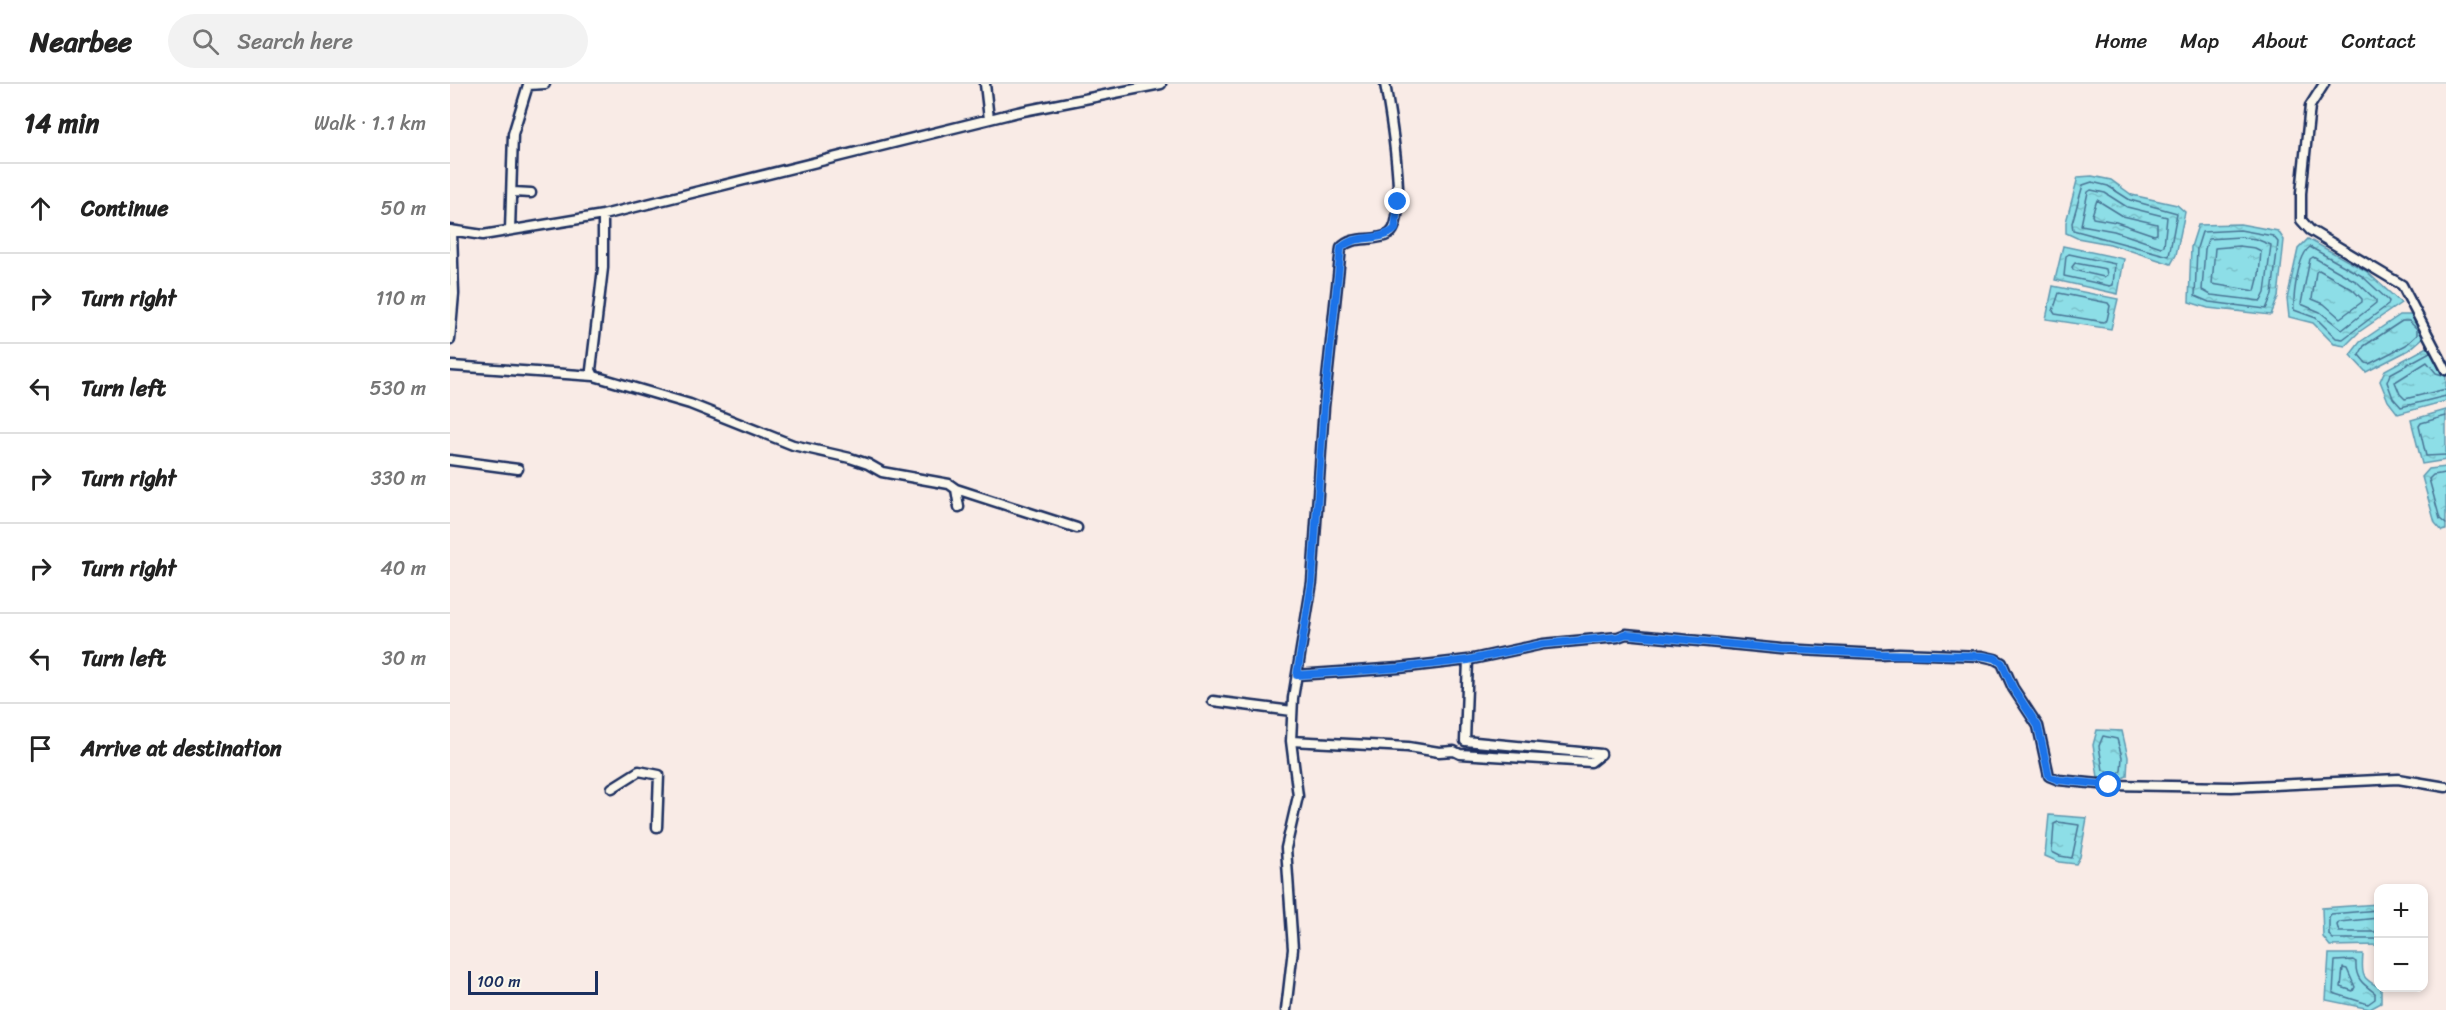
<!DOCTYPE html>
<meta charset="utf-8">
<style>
body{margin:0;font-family:Sriracha,sans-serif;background:#f2f2f2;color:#222}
.controls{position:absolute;right:18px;bottom:18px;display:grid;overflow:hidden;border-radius:12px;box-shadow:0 3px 9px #0003}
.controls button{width:54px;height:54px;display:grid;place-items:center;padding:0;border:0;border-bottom:2px solid #e0e0e0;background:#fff;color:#222;font:30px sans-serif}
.scale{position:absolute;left:18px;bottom:15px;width:130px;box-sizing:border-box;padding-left:6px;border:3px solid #1b2f5e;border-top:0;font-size:16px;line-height:21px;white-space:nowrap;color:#1b2f5e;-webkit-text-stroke:4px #fbf7ec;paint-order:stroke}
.stop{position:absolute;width:18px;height:18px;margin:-14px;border:4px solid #1a73e8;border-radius:50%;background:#fff}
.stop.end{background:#1a73e8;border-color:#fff;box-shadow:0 2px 6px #0008}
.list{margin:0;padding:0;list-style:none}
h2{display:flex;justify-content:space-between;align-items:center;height:78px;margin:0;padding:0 24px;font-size:26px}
h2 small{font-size:20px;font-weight:400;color:#767676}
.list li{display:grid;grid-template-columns:39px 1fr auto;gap:18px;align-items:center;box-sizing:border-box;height:90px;padding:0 24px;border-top:2px solid #e0e0e0}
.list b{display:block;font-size:22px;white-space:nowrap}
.list em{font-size:20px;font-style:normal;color:#767676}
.icon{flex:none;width:33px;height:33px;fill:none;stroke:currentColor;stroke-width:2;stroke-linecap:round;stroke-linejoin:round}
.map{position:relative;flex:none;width:1996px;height:926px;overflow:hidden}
header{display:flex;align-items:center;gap:36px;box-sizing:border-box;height:84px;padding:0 30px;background:#fff;border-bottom:2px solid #e0e0e0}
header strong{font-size:28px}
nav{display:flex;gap:33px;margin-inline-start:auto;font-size:21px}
.search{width:420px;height:54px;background:#f2f2f2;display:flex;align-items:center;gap:15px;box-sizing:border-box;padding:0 21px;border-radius:33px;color:#767676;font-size:22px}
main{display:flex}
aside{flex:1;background:#fff}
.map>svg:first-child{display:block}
</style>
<header>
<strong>Nearbee</strong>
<div class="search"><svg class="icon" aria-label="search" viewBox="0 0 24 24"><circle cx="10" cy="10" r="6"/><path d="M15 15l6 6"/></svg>Search here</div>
<nav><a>Home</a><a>Map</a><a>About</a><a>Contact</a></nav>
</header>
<main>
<aside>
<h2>14 min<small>Walk · 1.1 km</small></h2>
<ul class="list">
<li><svg class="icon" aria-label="ahead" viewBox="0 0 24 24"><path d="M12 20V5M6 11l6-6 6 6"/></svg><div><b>Continue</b></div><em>50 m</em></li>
<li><svg class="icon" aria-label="right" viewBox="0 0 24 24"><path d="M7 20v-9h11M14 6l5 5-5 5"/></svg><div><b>Turn right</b></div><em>110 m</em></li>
<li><svg class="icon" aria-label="left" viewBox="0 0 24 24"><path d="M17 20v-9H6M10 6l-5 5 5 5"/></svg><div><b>Turn left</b></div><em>530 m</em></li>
<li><svg class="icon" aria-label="right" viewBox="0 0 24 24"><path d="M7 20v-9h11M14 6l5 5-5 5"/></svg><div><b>Turn right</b></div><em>330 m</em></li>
<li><svg class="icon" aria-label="right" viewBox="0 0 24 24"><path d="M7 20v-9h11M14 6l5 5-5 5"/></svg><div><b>Turn right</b></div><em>40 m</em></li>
<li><svg class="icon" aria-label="left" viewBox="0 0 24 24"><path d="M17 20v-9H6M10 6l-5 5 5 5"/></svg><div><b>Turn left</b></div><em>30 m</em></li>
<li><svg class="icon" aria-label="arrive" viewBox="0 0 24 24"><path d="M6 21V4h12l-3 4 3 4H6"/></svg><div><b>Arrive at destination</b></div></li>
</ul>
</aside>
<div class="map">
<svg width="1996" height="926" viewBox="0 0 1996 926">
<defs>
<pattern id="water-ripples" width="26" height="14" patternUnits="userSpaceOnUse" patternTransform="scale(1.5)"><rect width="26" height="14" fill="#8ddee7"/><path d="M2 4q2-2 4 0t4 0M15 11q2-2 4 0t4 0" fill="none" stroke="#79bfc9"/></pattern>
</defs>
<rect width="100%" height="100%" fill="#f9ebe6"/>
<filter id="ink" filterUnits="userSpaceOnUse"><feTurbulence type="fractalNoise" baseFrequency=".0167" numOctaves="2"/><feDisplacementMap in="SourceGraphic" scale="12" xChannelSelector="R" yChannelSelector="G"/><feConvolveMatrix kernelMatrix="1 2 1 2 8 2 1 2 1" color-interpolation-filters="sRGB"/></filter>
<g filter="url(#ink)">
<path fill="url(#water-ripples)" stroke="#5f98b0" stroke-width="1.5" d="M1642,92l19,4 21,15 45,10 8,7 -9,43 -5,9 -61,-20 -33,-6 -11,-5v-11l12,-45z
M1790,140l38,7 6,9 -6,57 -7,18 -63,-7 -19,-6 2,-55 7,-22z
M1858,155l58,32 35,32 -42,29 -14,14 -11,-2 -21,-21 -24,-6 -2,-18 11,-50z
M1613,162l61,13 -6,35 -63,-14z
M1603,202l65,13 -7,30 -65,-10z
M1950,231h11l12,12 2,9 -16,14 -43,22 -16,-17 10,-13z
M1985,259l11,25v33l-48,13 -10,-13 -8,-20 5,-11z
M1996,326v50l-24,4 -11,-44z
M1996,383v63l-4,1 -7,-8 -13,-46 7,-8z
M1647,646l25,1 6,26 -1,19 -9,4 -20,-3 -5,-32z
M1599,731l38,3 -7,39 -4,7 -17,-2 -14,-6z
M1928,820v41l-48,1 -7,-9 -1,-29z
M1879,870h34c-2,22 -1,25 18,34v15l-11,6 -44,-9z"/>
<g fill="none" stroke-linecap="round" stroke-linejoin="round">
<path stroke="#497595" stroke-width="1.5" d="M1642,98l16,4 22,14 47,13 -8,43 -96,-26 -1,-7 11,-38z
M1641,106l14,3 22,14 40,10 -3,29 -3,1 -47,-16 -33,-6 7,-33z
M1647,116l26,16 34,8v10l-3,1 -38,-13 -23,-4 -1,-3z
M1790,146l33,6 5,6 -6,53 -6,14 -57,-7 -14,-6 2,-48 5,-16z
M1790,153l16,2 15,6 -6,48 -4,8 -50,-6 -9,-5 3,-41 3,-10z
M1789,162l16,2 6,3 -2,24 -4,16 -43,-7 3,-36z
M1860,163l52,29 27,25 -1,4 -45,34 -7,-1 -20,-20 -22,-8c-1,-14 4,-55 16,-63z
M1619,170l46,10 -2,21 -3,1 -46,-10 2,-20z
M1863,173l44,25 19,18v3l-34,27 -22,-18 -19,-8 9,-45z
M1625,179l31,6 1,6 -3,2 -31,-7 -1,-3z
M1869,186l33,19 10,10v3l-22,16 -16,-14 -12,-5 4,-27z
M1609,209l49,10 2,3 -3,14 -3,2 -49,-8 -2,-3z
M1952,237h7l8,8v6l-11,10 -37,19 -3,-1 -7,-8 5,-9z
M1980,268l-40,22 -3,8 6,16 8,9 45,-11
M1996,292l-10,-3 -9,-11 -32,20 5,12 5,5 41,-10
M1996,332l-25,7 -2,3 7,30 20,-1
M1996,389l-13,2 -4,4 11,40 6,5
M1653,652l14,3 5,18 -1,14 -4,3 -14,-4 -4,-24z
M1608,738l21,3 -7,33 -12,-2 -8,-4 2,-28z
M1928,826l-47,4 -2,3v18l4,4h45
M1928,834l-39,4 -2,3 2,7h39
M1903,876l3,2c-1,17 7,22 19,31v6l-7,5 -35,-11 2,-32z
M1893,884l4,1 8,18 -2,4 -12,-4z"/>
<defs>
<path id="minor" d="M535,0l4,35
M1874,0l-14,22 -9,87v27l9,10 92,55 44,85
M63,108l18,1
M153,131v53l-12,102 3,6 96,28 103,41 57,13 18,6 14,8 67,12 7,5 3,18
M0,146l33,5 120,-20 415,-103 143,-28
M60,146l3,-96 15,-49 17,-1
M0,256l4,-46 -2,-63
M2,282l142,10
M0,376l68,9
M506,405l121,39
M1018,576l-3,81 136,13
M847,591l102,-7 69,-8 75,-16 75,-7 8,-3 155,15 99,5 19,-1 83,3 13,3 7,4 11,25 25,38 11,50 10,4 50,5 123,2 166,-8 48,8
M763,617l79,10
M841,657l117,6 31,5 15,-1 6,3 131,8 10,-8
M162,704l27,-17 20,4 -2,52
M836,926l7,-61 -7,-101 12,-52 -7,-55 2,-43 19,-116 12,-175 17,-159c12,-14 33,-5 48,-14 21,-12 0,-127 -4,-150"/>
</defs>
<use href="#minor" stroke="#1b2f5e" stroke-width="13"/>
<use href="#minor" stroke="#fbf7ec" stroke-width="8"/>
</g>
</g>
<g fill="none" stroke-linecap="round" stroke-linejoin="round" filter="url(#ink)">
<path stroke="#1a73e8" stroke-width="8" d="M948,118l-3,27c-15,14 -40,4 -54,19l-17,159 -12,175 -15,93 102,-7 69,-8 75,-16 75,-7 8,-3 155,15 99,5 103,2 12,2 7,5 11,25 25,38 11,50 10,4 50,5"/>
</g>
</svg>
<div class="controls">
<button>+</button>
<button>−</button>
</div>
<div class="scale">100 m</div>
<div class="stop" style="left:1659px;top:701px"></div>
<div class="stop end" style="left:948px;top:118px"></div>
</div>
</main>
